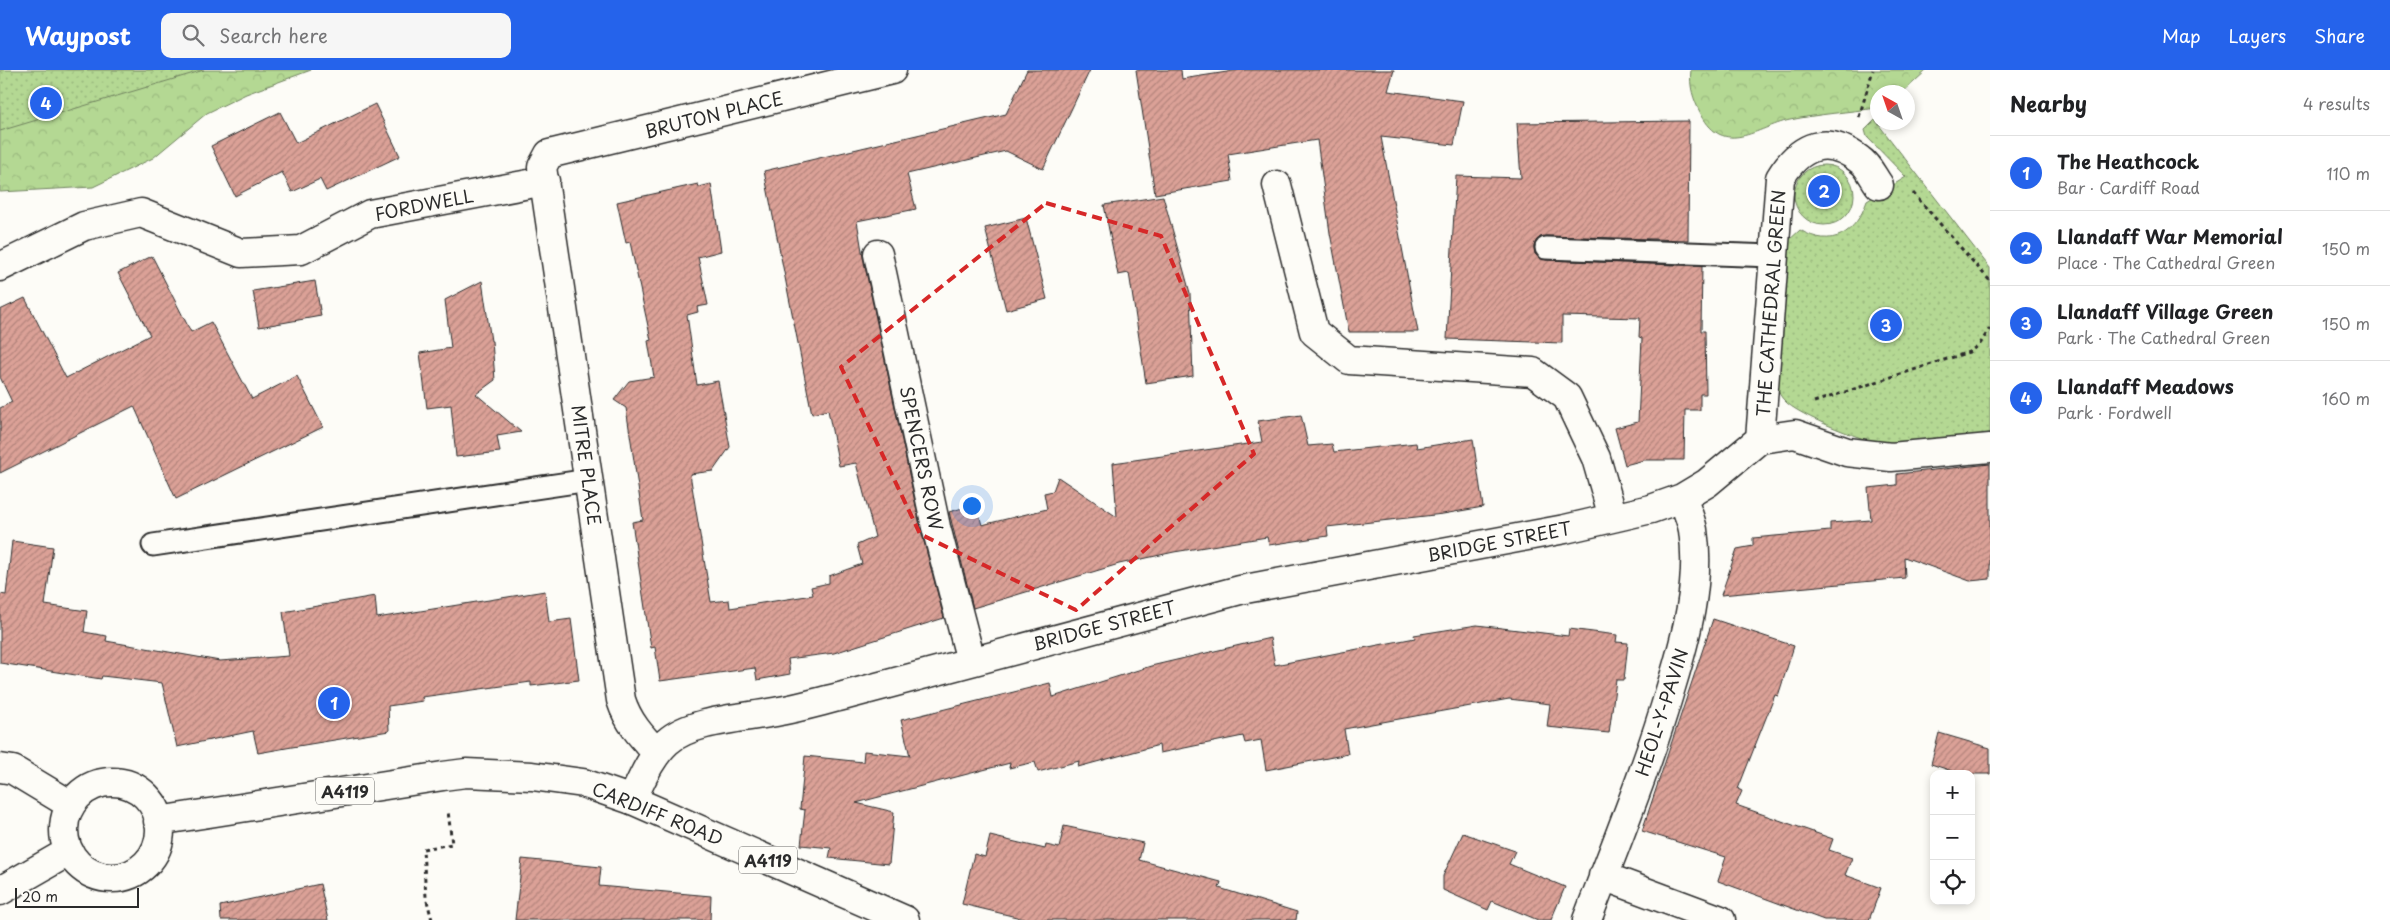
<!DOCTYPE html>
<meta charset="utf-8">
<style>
body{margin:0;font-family:"Playpen Sans",sans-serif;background:#f6f6f6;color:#202124}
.controls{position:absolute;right:15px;bottom:15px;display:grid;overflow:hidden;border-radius:10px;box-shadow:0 2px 8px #0003}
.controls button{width:45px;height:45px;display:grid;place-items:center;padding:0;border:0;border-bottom:1px solid #e0e0e0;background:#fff;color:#202124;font:25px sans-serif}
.compass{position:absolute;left:1870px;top:15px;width:45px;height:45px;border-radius:50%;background:#fff;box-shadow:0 2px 8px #0003;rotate:320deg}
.scale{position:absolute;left:15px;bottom:12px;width:124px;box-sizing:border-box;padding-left:5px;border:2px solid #2b2b2b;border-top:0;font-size:14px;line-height:18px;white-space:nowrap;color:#2b2b2b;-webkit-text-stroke:4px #fdfcf7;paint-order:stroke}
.you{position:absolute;left:971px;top:435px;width:18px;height:18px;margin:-12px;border:4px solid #fff;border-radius:50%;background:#1a73e8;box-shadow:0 0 0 8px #1a73e833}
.badge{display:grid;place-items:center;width:32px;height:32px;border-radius:50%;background:#2563eb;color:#fff;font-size:16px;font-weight:700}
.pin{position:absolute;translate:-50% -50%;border:2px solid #fff;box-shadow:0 1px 5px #0006}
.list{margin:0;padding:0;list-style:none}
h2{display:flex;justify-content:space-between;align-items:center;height:65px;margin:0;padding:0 20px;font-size:21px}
h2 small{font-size:16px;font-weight:400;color:#757577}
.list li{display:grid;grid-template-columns:32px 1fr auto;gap:15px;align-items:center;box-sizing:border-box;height:75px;padding:0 20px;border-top:1px solid #e0e0e0}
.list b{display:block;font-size:19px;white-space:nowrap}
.list p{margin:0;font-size:16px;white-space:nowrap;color:#757577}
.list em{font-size:16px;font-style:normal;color:#757577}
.icon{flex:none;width:28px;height:28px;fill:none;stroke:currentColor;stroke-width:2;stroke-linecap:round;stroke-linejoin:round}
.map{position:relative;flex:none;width:1990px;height:850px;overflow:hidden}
header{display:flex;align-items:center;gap:30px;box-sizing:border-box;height:70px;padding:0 25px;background:#2563eb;color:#fff}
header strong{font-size:24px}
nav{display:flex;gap:28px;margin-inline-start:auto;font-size:18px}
.search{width:350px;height:45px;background:#f6f6f6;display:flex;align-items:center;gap:12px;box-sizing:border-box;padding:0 18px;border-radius:10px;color:#757577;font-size:19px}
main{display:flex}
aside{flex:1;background:#fff}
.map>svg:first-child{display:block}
</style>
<header>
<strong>Waypost</strong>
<div class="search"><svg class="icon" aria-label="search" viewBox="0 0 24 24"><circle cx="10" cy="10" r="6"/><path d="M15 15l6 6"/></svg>Search here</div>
<nav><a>Map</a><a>Layers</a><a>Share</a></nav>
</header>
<main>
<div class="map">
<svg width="1990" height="850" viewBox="0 0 1990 850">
<defs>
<pattern id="forest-crowns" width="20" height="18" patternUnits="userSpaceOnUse" patternTransform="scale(1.25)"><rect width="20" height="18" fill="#b4d893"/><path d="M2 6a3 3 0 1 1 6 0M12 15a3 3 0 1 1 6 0" fill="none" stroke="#9bba7f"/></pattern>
<pattern id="park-dots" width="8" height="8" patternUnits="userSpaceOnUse" patternTransform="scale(1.25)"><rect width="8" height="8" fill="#b4d893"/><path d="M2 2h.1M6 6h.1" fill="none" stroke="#9bba7f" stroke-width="1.8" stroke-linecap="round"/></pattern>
<pattern id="building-hatch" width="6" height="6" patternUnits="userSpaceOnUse" patternTransform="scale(1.25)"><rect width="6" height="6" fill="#dba197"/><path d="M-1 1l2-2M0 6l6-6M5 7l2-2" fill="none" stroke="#b2837b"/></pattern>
</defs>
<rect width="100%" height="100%" fill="#fdfcf7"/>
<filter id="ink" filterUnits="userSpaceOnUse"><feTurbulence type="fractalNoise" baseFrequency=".02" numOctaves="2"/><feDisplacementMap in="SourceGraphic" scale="10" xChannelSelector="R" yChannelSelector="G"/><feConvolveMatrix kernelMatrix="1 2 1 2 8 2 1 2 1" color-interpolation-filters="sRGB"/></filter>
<g filter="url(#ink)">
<path fill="url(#forest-crowns)" stroke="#70825f" d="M66,0h245l-65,24 -39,19 -54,45 -60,29 -93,5v-80z
M1691,0h236l-24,22h-25l-1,16c-28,4 -58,6 -87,12 -33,7 -66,38 -89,-6 -8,-15 -12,-28 -10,-44z"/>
<path fill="url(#park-dots)" stroke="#70825f" d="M0,0h204l-204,61z
M1875,50l115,148v165l-97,14c-21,-3 -96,-31 -109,-47 -5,-5 -6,-10 -7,-17l11,-142 12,-11c32,19 56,3 67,-29l39,-24 -39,-40 -2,-7z
M1794 125a30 30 0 1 1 60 0a30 30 0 1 1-60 0Z"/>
<path fill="url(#building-hatch)" stroke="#2b2b2b" d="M1027,0h63l-47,99 -37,-18 -99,23 9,35 -59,12 6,36 58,273 23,88 -110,35 -46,6 2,15 -33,6 -2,-12 -95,13 -5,-34 -4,1 -19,-126 11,-2 -17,-112 -12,-8 15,-19 25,-4 -6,-36 3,-1 -21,-98 -4,1 -9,-41 81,-18 1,3 12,-3 10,67 -23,6 10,48 -11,2 1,5 -11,3 10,70 21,-4 12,66 -17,24 -23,3 21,128 18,-2 1,8 83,-13 -2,-8 18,-4v-7l33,-12 -5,-19 18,-8 -19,-74 -17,3 -11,-56 -16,4 -48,-243 242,-57z
M1136,0h45l1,9 58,-9h154l-6,21 75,10 -9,44 -73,-8 37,195h-69l-19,-99 -13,-93 -89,14 4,27 -77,13z
M375,34l25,52 -74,35 -6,-12 -28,13 -10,-20 -47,24 -24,-50 69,-34 16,31z
M1689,51l-1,119 -142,-4 -6,1 -6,10 1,7 11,6 156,6 -1,65h4l1,63h-6v16h-15l-1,50h-40l-19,5 -10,-37 23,-6 4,-84 -3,-1 1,-19 -78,-2v27l-115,-4 9,-163 65,2 -4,-55z
M1163,126l27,97 3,83 -47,7 -17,-110 -11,2 -14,-70z
M1026,148l21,81 -41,11 -21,-82z
M152,186l39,76 20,-10 41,77 45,-23 26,51 -147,72 -42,-93 -134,67v-65l12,-6 -12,-25v-67l25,-12 41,80 84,-43 -32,-62z
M315,211l6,35 -62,11 -6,-36z
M482,211l9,60h1l3,39 -19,14 45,38 -24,4 3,16 -44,5 -5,-52 -24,3 -7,-55 31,-5 -6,-48z
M1301,345l7,31 24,-2 2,8 82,-9 1,5 56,-9 10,68 -40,7 -116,13 1,9 -59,9 -2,-8 -93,15 -55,12 -146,44 -24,-96 27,-8 6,21 65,-16 -3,-16 9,-2 5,-14 59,40 -4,-54 149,-21 -4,-21z
M1990,394v115l-20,2 -66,-24 1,21 -184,17 16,-46 16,-3v-8l77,-7v-8l41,-3 -3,-32 29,-3v-11z
M12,471l41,6 -8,58 42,6 -3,21 23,4 -1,5 114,20 69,-5 -6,-44 92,-16 2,22 168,-27 4,31 22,-3 8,61 -48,6v-4l-109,15 1,4 -35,5 1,25 -97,16 -34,6 -5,-22 -76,16 -15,-64 -60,-7 -1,3 -101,-16v-69l6,1z
M1713,549l81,27 -16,50 -3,-1 -37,94 4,2 -6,14 97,34 -4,11 23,8 -7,17 36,13 -12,32h-45l-106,-39 8,-24 -84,-26z
M1477,555l91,11 1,-7 48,6 -1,7 12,1 -4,37h-8l-7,53 -62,-6 3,-23 -41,-5 -165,30 4,25 -82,16 -5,-30 -16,3 -2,-7 -83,17 -1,-8 -81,22 1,-6 -41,11 -3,-10 -26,6 1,-5 -154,40 38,9 -5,52 -60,-6 2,-10 -30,-3 4,-35 -5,-1 5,-53 58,6 1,-11 46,5 -9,-36 149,-37 3,14 98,-31 119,-28 5,27 140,-27 -1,-3z
M1939,663l51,15v26h-29l-30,-10z
M1064,756l79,17 -4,17 82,22 -2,6 78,24 -1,8h-267l-67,-16 12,-50 11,3 5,-21 55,13 1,-4 13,3z
M1463,763l52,18 -6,13 56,23 -14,33h-13l-46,-19 -4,9 -45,-20v-14z
M522,789l79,8 -2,19 112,10 -1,24h-195z
M320,814l8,36h-107l-1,-14z"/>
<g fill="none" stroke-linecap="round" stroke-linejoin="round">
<defs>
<path id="lane" d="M1546,178l227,8
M153,475l436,-65"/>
<path id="street" d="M1277,115l37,147 35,28 184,12 34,25 29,61 17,59
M878,184l58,273 35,134
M0,197l84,-41 57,-13 100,40 60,-3 69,-36 175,-33
M1760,369l20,-261c20,-33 47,-44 80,-18 8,5 13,17 19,25
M657,683c-16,-17 -29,-31 -36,-53l-79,-533 7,-13 343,-84
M632,730c10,-21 18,-42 35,-58 25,-23 81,-24 113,-31 22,-4 42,-10 63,-15l397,-106 325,-61 86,-20 31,-11 25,-15 53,-44 35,-5 52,18 44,5 99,-9
M1603,806l118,44
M1587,850c29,-77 61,-154 84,-233 15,-49 30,-105 22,-157 -2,-11 -7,-22 -11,-32"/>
<path id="primary" d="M0,698l13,2 58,35
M64 760a48 48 0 1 1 96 0a48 48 0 1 1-96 0Z
M158,751l285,-45 23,-3 66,3 51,7 49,17 273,120
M0,821l68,-39"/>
</defs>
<use href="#lane" stroke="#2b2b2b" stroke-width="25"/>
<use href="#street" stroke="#2b2b2b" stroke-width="31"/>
<use href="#primary" stroke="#2b2b2b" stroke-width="31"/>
<path stroke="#2b2b2b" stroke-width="3" stroke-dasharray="4 4" stroke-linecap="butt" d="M1859,47l14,-47
M1913,123l77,88
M1814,332l155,-50 11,-8 10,-16
M432,850l-6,-23 -3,-48 29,-5 -4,-33"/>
<use href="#lane" stroke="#fdfcf7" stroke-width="21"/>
<use href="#street" stroke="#fdfcf7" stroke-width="28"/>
<use href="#primary" stroke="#fdfcf7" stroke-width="28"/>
</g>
</g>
<path fill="none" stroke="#d62828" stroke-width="4" stroke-dasharray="10 6" stroke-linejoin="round" d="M1046,133l115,33 93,218 -178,156 -156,-76 -79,-167z"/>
<g text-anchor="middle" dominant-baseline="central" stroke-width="5" stroke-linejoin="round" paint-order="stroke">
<g fill="#fdfcf7" stroke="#6a6a68" stroke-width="1">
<rect x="316" y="707.5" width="58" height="27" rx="4"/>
<rect x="739" y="776.5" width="58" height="27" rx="4"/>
</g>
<g font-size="16" font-weight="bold" fill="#2b2b2b">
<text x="345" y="721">A4119</text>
<text x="768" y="790">A4119</text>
</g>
<g font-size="18" fill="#2b2b2b" stroke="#fdfcf7">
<text transform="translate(714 44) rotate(-14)">BRUTON PLACE</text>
<text transform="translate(424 134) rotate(-11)">FORDWELL</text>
<text transform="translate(1770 233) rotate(-86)">THE CATHEDRAL GREEN</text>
<text transform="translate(922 388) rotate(78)">SPENCERS ROW</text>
<text transform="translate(587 395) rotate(82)">MITRE PLACE</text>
<text transform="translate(1499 471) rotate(-11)">BRIDGE STREET</text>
<text transform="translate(1104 555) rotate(-15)">BRIDGE STREET</text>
<text transform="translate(1661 642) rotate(-72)">HEOL-Y-PAVIN</text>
<text transform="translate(658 743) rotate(22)">CARDIFF ROAD</text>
</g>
</g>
</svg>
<div class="controls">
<button>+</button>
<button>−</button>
<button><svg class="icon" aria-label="locate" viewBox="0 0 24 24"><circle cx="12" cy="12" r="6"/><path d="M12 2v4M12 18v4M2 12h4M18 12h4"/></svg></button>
</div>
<svg class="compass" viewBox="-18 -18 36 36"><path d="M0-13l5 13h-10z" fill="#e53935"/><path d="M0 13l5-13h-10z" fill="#757577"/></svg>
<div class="scale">20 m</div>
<div class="you"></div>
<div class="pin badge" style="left:334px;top:633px">1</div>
<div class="pin badge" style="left:1824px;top:121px">2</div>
<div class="pin badge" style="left:1886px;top:255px">3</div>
<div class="pin badge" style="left:46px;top:33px">4</div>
</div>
<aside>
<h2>Nearby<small>4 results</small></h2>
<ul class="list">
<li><span class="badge">1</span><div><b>The Heathcock</b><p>Bar · Cardiff Road</p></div><em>110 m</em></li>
<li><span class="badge">2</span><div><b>Llandaff War Memorial</b><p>Place · The Cathedral Green</p></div><em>150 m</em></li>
<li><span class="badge">3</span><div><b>Llandaff Village Green</b><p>Park · The Cathedral Green</p></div><em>150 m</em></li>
<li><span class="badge">4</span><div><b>Llandaff Meadows</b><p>Park · Fordwell</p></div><em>160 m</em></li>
</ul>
</aside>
</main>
